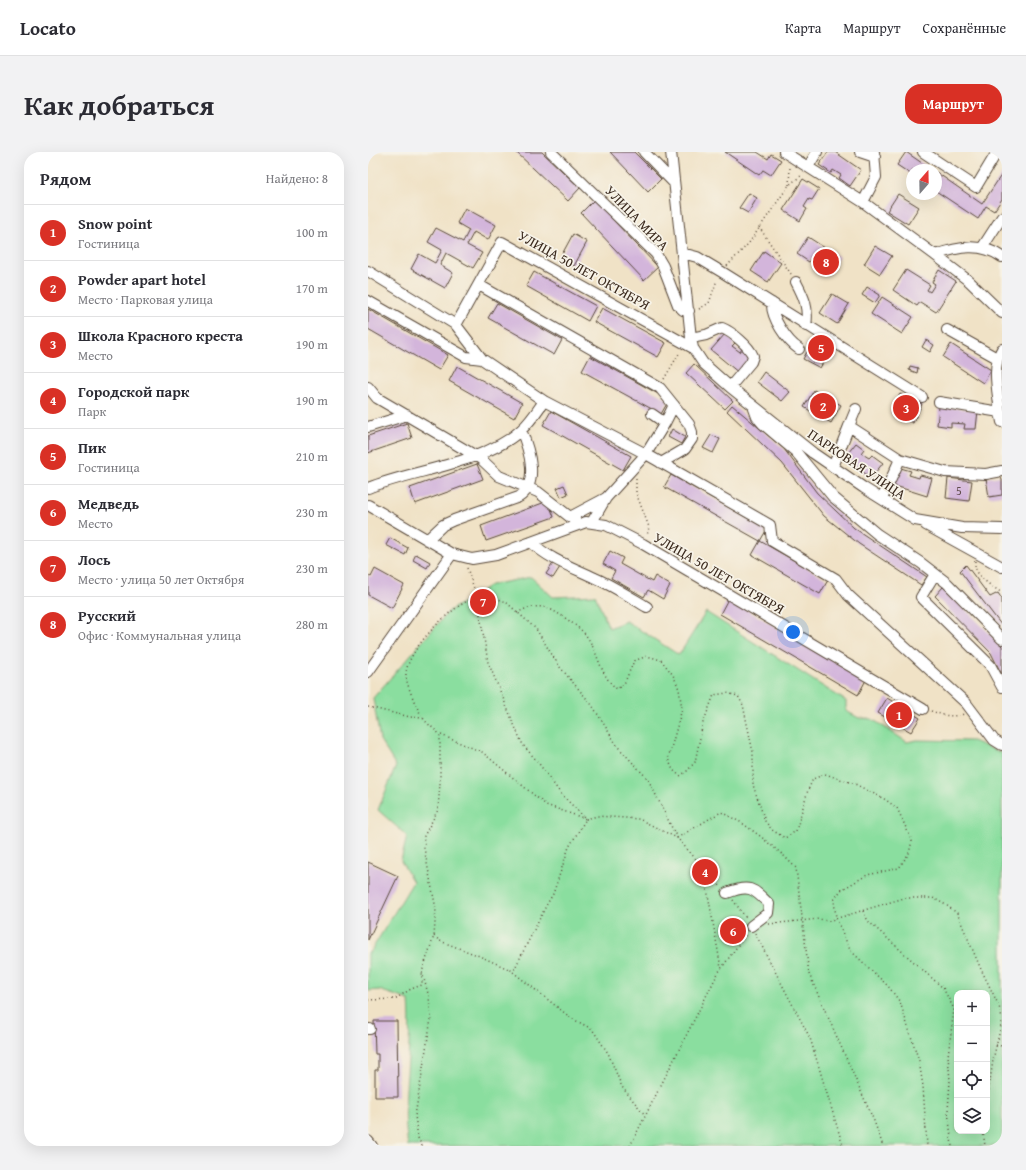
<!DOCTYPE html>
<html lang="ru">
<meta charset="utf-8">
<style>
body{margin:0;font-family:"Gentium Book Plus",serif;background:#f2f2f3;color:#2b2b33}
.controls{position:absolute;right:12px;bottom:12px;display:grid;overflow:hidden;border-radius:8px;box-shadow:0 4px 16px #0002}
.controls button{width:36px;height:36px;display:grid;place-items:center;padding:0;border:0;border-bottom:1px solid #e1e1e2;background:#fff;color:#2b2b33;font:20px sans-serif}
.compass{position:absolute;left:538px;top:12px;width:36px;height:36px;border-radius:50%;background:#fff;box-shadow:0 4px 16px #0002;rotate:20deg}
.you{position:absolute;left:425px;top:480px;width:14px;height:14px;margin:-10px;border:3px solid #fff;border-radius:50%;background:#1a73e8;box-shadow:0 0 0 6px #1a73e833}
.badge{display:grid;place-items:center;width:26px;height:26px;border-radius:50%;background:#d93025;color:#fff;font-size:13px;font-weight:700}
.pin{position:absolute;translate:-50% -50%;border:2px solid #fff;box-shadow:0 1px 4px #0006}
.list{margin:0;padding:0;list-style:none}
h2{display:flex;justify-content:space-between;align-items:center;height:52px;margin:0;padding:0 16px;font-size:17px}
h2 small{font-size:13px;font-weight:400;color:#7c7c81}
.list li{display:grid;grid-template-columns:26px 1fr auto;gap:12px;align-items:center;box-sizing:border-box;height:56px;padding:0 16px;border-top:1px solid #e1e1e2}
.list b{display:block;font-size:15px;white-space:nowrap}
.list p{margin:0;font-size:13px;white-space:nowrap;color:#7c7c81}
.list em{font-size:13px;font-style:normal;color:#7c7c81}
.icon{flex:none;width:22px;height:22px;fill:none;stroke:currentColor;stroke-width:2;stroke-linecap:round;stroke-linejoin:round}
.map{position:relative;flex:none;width:634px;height:994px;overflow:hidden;border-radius:16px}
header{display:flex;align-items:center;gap:24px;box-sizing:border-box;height:56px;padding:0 20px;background:#fff;border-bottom:1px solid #e1e1e2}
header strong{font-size:19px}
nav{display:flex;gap:22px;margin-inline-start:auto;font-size:14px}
.intro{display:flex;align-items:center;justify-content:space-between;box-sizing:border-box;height:96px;padding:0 24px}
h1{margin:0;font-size:28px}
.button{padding:10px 18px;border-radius:16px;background:#d93025;color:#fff;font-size:14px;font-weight:700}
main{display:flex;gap:24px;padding:0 24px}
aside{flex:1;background:#fff;border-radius:16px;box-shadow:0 4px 16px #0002}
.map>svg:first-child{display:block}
</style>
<header>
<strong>Locato</strong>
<nav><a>Карта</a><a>Маршрут</a><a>Сохранённые</a></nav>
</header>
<div class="intro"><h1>Как добраться</h1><a class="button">Маршрут</a></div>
<main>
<aside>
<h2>Рядом<small>Найдено: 8</small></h2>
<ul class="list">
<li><span class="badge">1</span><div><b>Snow point</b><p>Гостиница</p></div><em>100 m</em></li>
<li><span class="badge">2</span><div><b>Powder apart hotel</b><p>Место · Парковая улица</p></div><em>170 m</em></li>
<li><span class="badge">3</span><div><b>Школа Красного креста</b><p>Место</p></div><em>190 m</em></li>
<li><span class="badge">4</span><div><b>Городской парк</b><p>Парк</p></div><em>190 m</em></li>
<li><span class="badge">5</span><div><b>Пик</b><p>Гостиница</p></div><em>210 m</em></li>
<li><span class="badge">6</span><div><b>Медведь</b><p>Место</p></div><em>230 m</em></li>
<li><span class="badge">7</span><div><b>Лось</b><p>Место · улица 50 лет Октября</p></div><em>230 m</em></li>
<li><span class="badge">8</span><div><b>Русский</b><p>Офис · Коммунальная улица</p></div><em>280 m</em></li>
</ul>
</aside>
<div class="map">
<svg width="634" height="994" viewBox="0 0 634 994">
<rect width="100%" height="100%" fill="#f7f3e8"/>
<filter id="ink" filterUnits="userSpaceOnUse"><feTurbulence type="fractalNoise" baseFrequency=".025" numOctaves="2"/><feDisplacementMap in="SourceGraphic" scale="8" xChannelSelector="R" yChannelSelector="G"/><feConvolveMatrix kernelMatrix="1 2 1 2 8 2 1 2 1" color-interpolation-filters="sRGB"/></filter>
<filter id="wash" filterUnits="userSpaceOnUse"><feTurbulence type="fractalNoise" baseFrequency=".012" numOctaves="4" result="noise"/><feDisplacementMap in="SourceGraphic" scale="16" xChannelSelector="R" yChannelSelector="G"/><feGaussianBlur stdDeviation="0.9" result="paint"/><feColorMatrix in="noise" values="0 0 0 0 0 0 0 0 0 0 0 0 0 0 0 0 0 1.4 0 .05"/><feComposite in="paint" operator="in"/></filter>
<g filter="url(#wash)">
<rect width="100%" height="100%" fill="#f0e2c6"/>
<path fill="#8ade9f" stroke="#62845e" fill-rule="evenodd" d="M163,425l22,20 42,-2 14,33 17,-7 53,34 27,-43 140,89v10l13,7 13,1 35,23 10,-2 56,1 29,12v393h-594c-8,-47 5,-98 1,-146l-30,-10 -11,1v-38l3,-2 42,-69 -12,-21 6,-25 -29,-26 18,-44 -16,-26 -7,-42 76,-87 42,-26zM589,841h30v138h-30z"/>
<g id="blocks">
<path fill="#d3b5db" d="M148,0h26l38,36 -12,13z
M242,0h24l27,27 -13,13z
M357,0h32l11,7 3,-5 10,6 -10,15 -8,-5 -4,5z
M460,0h7l26,18 -11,16 -11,-8 2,-3 -8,-5 -2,3 -12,-8z
M538,0l26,18h-20v5l-15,-10z
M568,20l46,32 20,-30v25l-8,12 -8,-5 -8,13 -42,-28z
M435,27l16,10 -7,11 -3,-1 -5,8 3,2 -7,12 -17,-11z
M381,41l8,5 -9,15 -9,-5z
M530,42l21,13 -11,17 -21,-13z
M226,48l64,67 -14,13 -63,-67z
M97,56l31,17 -8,15 -14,-8 -7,13 15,8 -9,15 -27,-15 -6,12 13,8 -8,15 -34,-19 8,-15 16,9 7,-13 -14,-8 8,-14 27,14 6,-12 -12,-7z
M205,82l14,8 -13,24 -14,-8z
M440,85l31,20 -10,17 -12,-8 2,-2 -8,-6 -2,4 -12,-8z
M507,94l17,10 -12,18 -16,-10z
M396,99l17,12 -13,19 -17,-11z
M538,118l24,15 -3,5 3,2 5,-8 -3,-2 7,-12 17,11 -20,31 -16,-10 -3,4 -24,-16z
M166,120l62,34 -8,15 -62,-35z
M499,135l13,8 -5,8 -13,-8z
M464,142l17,10 -12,20 -17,-11z
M514,145l31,20 -11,17 -31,-20z
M129,151l65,37 -8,15 -66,-37z
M234,156l64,35 -8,14 -64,-35z
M0,157l80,46 -9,15 -71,-41z
M357,182l10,9 -3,3 8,6 2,-3 10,9 -13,15 -28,-23z
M446,187l17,10 -11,19 -17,-9z
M558,188l8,5 -4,7 -8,-5z
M583,192l40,26 -8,13 -40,-26z
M222,204l79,44 -8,14 -79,-43z
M326,212l39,37 -8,8 -39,-36z
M89,214l65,37 -8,15 -65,-37z
M542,214l8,2 -1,5 -8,-3z
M396,220l26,20 -8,9 -25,-19z
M446,238l27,15 -10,18 -8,-5 2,-4 -11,-6 -2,4 -8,-5z
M532,242l22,10 -9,19 -22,-10z
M364,253l52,44 33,44 37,35 73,49 -6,8 -62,-41 -35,-28 -42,-53 -55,-52z
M571,255l39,3 -2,19h-12l1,-5 -14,-1v4l-14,-2z
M183,259l80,45 -8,14 -80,-45z
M39,271l5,15 -44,15v-17z
M304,277l13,8 -4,7 -13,-7z
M343,283l9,4 -7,14 -10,-5z
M488,291l8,6 -3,4 8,5 3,-3 11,8 -12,15 -27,-20z
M109,312l6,15 -68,25 -5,-16z
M529,315l14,4 -2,4 10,3 1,-3 12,3 -5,18 -35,-11z
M303,323l96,54 -7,12 -96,-54z
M632,324l2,4v15l-13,2 -3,-19z
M580,326l24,3 -3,20 -23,-3z
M196,333l4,9 -7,3 -4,-9z
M180,349l6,16 -68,24 -5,-15z
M22,386l18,10 -3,7 -19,-10z
M392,389l68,39 -8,14 -68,-39z
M242,399l13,7 -3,6 32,18 3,-6 15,9 -7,14 -15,-9 -4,7 -33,-19 4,-7 -12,-7z
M48,402l14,8 -3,6 -14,-8z
M186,410l6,5 -7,11 -7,-4z
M598,413l24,32 8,-4 4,6v27l-42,-55z
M7,417l29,16 -12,23 -24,-13v-20l3,2z
M575,435l59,59v29l-11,-22 -56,-57z
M360,447l138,81 -8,15 -138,-81z
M519,546l33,20 -9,14 -33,-19z
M0,710l30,14 -30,64z
M6,869h23l1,76h-23v-27h3v-16h-3z"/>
</g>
</g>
<g filter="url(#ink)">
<use href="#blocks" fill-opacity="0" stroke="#564637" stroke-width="1"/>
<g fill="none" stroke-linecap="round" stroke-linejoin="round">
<defs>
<path id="minor" d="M183,0l105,102 7,12 15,39 5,5 6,1
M276,0l30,31
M303,0l20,186 2,10 10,15 27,24 83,66 51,35 51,32 47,8 40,1
M416,0l79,50 72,53c23,-8 46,-13 67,2
M492,0l15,5
M555,0l53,35 21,-35
M440,15l9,-15
M495,50l13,-25 -2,-25
M614,96l20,-31
M314,101l15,4 25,15 200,125
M567,103l34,26 33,32
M0,119l88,54 26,34 62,42 102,53 124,71 2,16 64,38 12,16 118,108 28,37 8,5
M428,130c8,15 13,26 10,44
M111,133l181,103 29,36 3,8v7l-7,10 -24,14
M0,149l98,56 16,2
M404,151c-1,15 15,38 27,46
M88,173l46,-83 191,106
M579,178l50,28
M323,186l15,-3 16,-7c10,4 27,18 31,28l-2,6 -21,25
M0,235l9,11 104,61 18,17 39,16 41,32
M571,250l61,10 2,10
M385,254l4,11 6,7 33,28 37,45 44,37 44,29 26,20 55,56
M632,260c-2,-20 -9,-45 2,-63
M284,262l13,9 9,-18
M481,274l7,-17
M0,275l39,-12
M465,315l16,-41 51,33 45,13 41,2 16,-3
M0,336c47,-19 116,-24 153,-58 10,-9 16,-19 23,-29
M514,347l18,-40
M0,353l84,49 20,5 24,-4 90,-33 20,3 37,19 280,165
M202,365l36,-19
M224,370l14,-24 40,-44 19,-31
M558,373l76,42
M59,388l16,-15 11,-5 65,-23c21,-13 10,-48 2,-67
M163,390c19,18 41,25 64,36 18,8 35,19 52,29
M567,422l-14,23 69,68 12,22
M0,520l84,-118
M359,741c22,-9 26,-5 42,11l-1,9 -17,13
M0,877h2
M0,989l4,5"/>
</defs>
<use href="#minor" stroke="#564637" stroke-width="12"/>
<path stroke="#564637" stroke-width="1.5" stroke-dasharray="1 3" stroke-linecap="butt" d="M421,33l1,-18
M391,75l32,47
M359,114l22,-23 40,-58 13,-10
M331,157l10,-6 8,-23
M296,227l16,-27
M268,327v14l13,34 -2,9
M607,409c-2,15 17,25 27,32
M99,416l10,29 11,65 30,72 5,11 14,16 24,33 25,25 11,-3 42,3 38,19
M149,461c8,-5 16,-7 26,-6 10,1 36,20 42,27 14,18 14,41 32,55l7,-5 10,-23 13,-5 14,4 12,15 6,14 3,20 -14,50 5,11 7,6 7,-5 8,-9 8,-39 11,-28 13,-2 11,3 5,9 10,47v33l12,36 7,9 13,8 11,-7 12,-41 5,-11 12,-5 30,10 31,16 11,8 15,33 -3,12 -10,15 -32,7 -26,15 -7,10 2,18 14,32 38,36 12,16 19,59 4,25 4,60
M0,555l42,10 13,1
M563,559c12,4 20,7 33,3
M73,583l41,17 64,53 40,14 -17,28 -16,47 -6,10 -34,68 58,46 21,11 16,24 14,34 23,28
M309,686l44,-26 21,11 18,13 23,19 13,13 13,106 65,147 9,25
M335,714l18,102
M365,748l13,18
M495,759l5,10 75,67 11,21 -6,47 2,25 -2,30 4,35
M401,772l50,-5 9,2 76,-23h29l13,7 11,8 23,54 19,39 3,13
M387,781l55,105 33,108
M66,784l6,5 37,14 36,16
M0,848l27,-1 16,-10 11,-4v-11
M628,893l6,1
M619,950l6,-42 9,-39
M615,979l2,15
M54,994l-4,-8 -3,-22 16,-97 -2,-22 -7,-25 12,-36 2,-27 -12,-61v-12l14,-26 2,-27v-48c-5,-6 -12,-10 -17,-17 -5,-7 -17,-34 -17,-42 -2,-24 48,-74 70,-78 10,-2 22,0 30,4l30,27 23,37 33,39 26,42 30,32 29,59 44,49
M262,994l88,-173 28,-39"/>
<use href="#minor" stroke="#fff" stroke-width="10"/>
</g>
</g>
<g text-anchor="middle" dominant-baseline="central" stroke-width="3.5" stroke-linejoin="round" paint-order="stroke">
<g font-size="12" fill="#614d4d">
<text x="591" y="338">5</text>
</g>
<g font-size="14" fill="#3b2a1e" stroke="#f7f3e8">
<text transform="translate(269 66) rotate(46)">УЛИЦА МИРА</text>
<text transform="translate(216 118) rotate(29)">УЛИЦА 50 ЛЕТ ОКТЯБРЯ</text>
<text transform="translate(489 312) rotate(34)">ПАРКОВАЯ УЛИЦА</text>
<text transform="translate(351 421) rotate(30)">УЛИЦА 50 ЛЕТ ОКТЯБРЯ</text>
</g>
</g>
</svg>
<div class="controls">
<button>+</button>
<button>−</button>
<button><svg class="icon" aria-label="locate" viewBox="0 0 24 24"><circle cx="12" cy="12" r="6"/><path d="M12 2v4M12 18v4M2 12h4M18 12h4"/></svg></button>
<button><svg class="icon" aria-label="layers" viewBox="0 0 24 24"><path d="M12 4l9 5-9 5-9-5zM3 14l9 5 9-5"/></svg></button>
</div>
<svg class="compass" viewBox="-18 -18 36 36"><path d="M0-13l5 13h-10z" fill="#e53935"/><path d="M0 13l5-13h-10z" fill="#7c7c81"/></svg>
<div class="you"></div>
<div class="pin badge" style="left:531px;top:563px">1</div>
<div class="pin badge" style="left:455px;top:254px">2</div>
<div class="pin badge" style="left:538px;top:256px">3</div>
<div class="pin badge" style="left:337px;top:720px">4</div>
<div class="pin badge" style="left:453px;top:196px">5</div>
<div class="pin badge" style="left:365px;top:779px">6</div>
<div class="pin badge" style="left:115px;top:450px">7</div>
<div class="pin badge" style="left:458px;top:110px">8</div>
</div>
</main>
